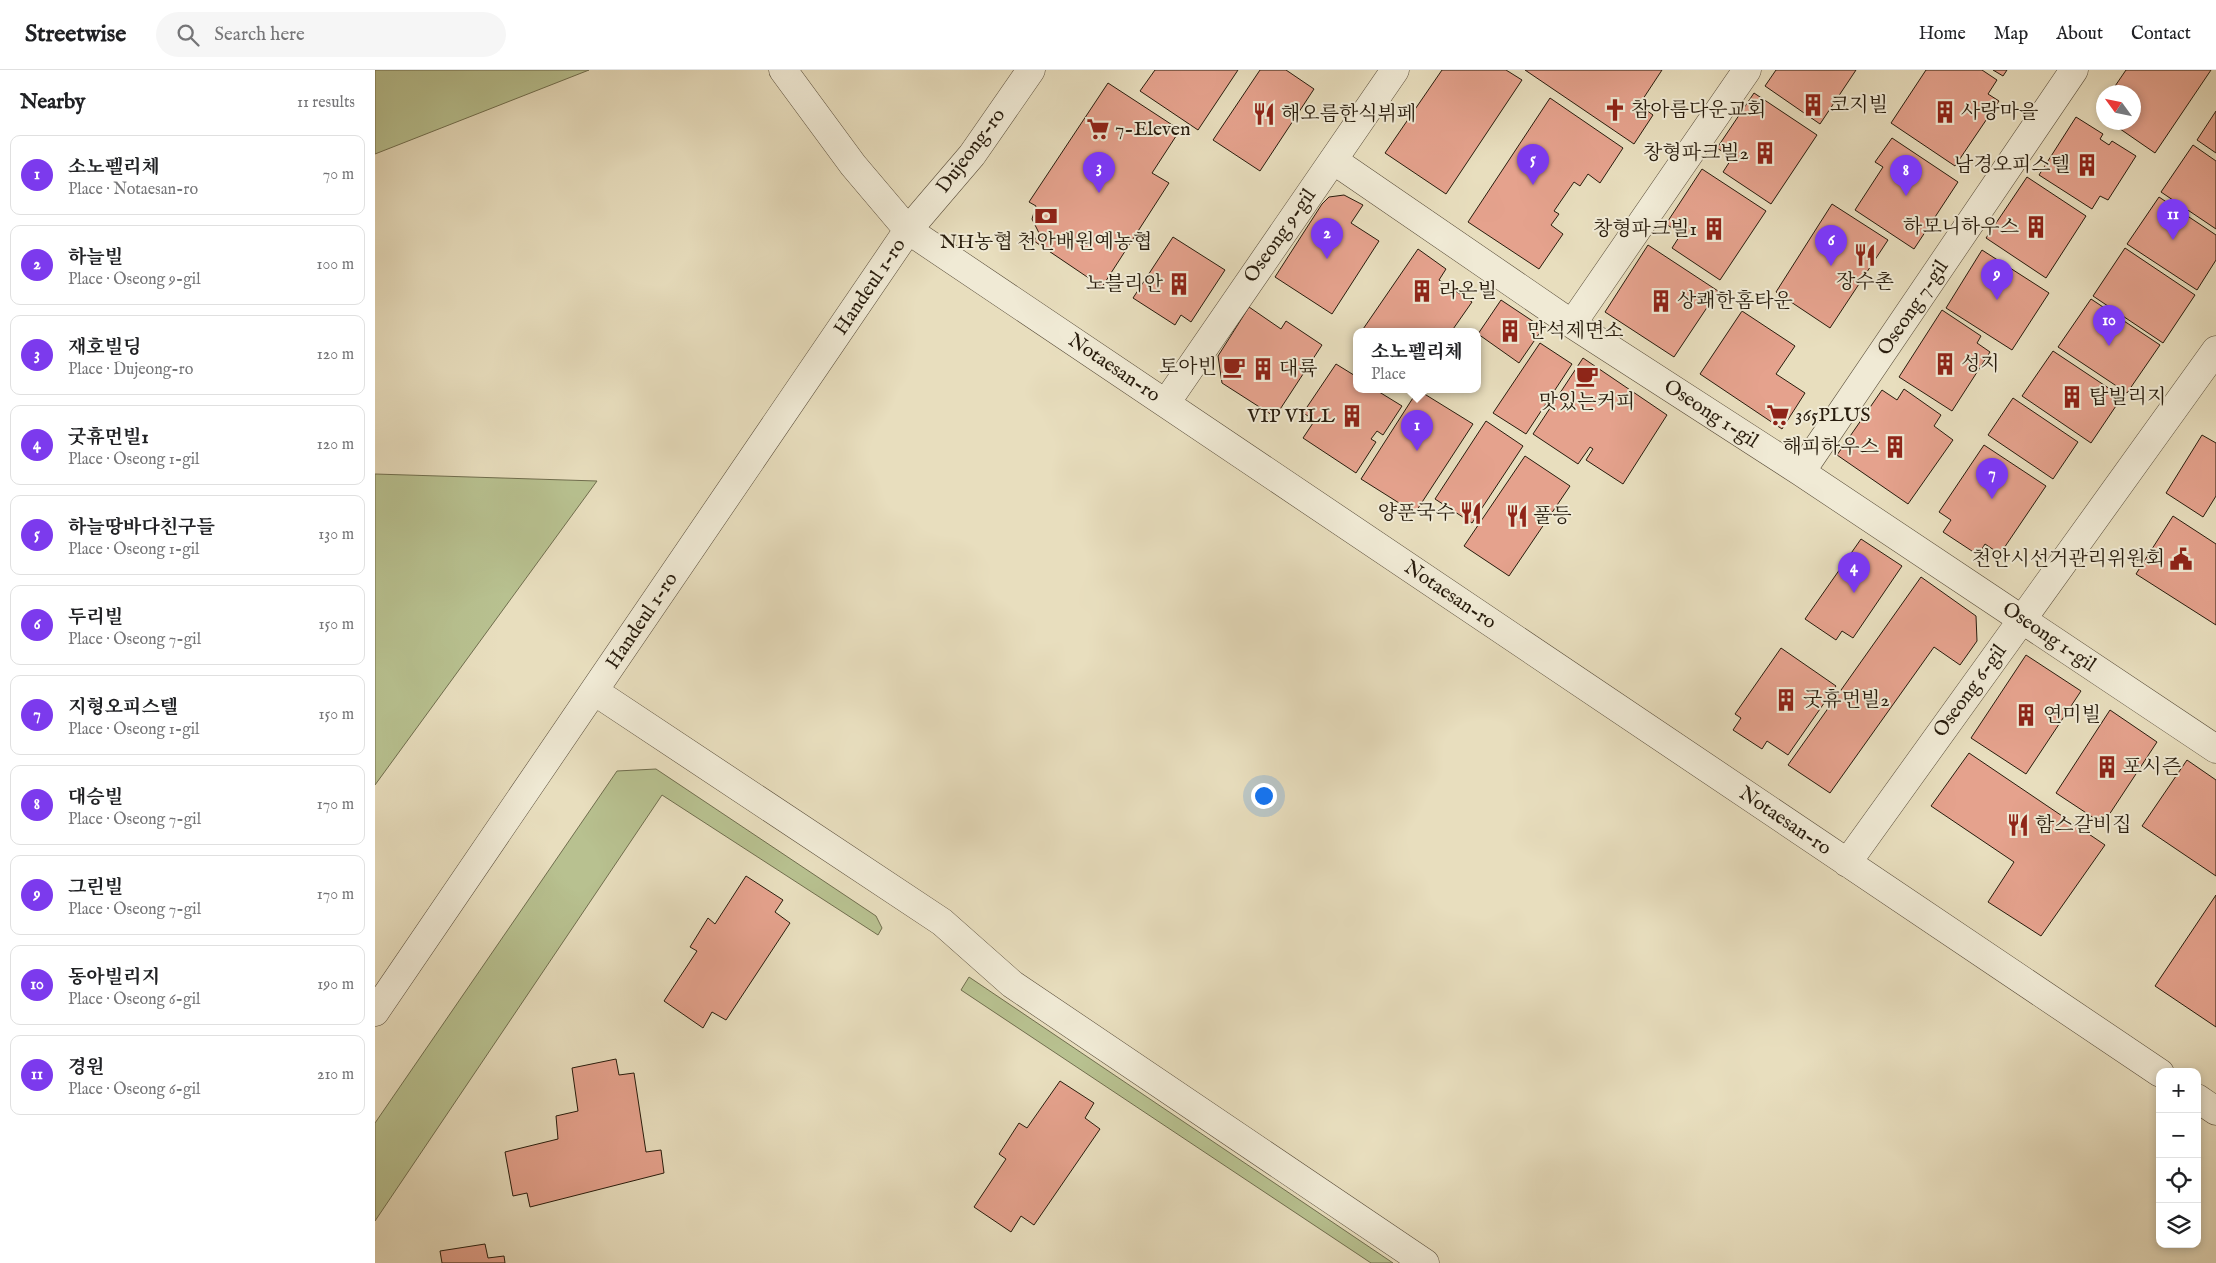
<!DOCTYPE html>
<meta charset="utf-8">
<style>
body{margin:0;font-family:"IM FELL English","Noto Serif KR",serif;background:#f6f6f6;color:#202124}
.controls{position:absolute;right:15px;bottom:15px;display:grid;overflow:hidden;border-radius:10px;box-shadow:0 2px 8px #0003}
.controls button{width:45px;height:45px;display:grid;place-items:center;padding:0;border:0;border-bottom:1px solid #e0e0e0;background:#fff;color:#202124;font:25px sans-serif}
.compass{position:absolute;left:1721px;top:15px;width:45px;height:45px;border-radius:50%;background:#fff;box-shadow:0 2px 8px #0003;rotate:303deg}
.you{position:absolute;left:888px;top:725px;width:18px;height:18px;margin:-12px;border:4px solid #fff;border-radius:50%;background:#1a73e8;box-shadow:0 0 0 8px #1a73e833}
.badge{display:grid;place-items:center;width:32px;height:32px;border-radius:50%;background:#7c3aed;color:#fff;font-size:16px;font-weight:700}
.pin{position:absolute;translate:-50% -41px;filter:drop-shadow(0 1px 2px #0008)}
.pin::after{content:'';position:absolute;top:26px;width:18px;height:15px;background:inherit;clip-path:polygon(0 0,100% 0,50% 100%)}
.popup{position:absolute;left:978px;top:258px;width:128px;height:65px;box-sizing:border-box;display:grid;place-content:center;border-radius:10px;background:#fff;filter:drop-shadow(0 1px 4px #0005);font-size:16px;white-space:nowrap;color:#757577}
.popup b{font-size:19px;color:#202124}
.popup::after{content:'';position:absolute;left:50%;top:100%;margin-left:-10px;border:10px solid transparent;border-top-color:#fff}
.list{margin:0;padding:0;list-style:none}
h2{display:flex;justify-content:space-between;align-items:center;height:65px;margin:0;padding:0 20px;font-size:21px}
h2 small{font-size:16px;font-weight:400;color:#757577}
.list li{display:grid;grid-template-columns:32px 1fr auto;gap:15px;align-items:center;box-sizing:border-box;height:80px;margin:0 10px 10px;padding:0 10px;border:1px solid #e0e0e0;border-radius:10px}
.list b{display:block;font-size:19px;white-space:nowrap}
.list p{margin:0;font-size:16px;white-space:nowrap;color:#757577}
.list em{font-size:16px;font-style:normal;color:#757577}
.icon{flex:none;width:28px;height:28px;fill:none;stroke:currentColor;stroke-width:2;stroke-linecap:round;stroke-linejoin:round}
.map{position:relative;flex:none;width:1841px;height:1193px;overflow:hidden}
header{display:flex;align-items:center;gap:30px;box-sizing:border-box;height:70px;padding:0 25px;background:#fff;border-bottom:1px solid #e0e0e0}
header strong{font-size:24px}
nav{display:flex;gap:28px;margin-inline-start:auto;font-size:18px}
.search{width:350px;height:45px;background:#f6f6f6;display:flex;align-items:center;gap:12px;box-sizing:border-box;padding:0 18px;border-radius:28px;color:#757577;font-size:19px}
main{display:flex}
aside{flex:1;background:#fff}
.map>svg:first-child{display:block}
</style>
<header>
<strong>Streetwise</strong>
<div class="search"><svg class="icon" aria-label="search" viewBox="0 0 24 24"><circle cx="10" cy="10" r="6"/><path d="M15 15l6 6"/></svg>Search here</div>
<nav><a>Home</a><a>Map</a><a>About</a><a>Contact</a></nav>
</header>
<main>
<aside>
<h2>Nearby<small>11 results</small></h2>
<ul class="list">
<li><span class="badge">1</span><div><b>소노펠리체</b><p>Place · Notaesan-ro</p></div><em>70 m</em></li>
<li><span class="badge">2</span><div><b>하늘빌</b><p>Place · Oseong 9-gil</p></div><em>100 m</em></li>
<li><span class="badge">3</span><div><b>재호빌딩</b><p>Place · Dujeong-ro</p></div><em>120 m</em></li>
<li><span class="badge">4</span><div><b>굿휴먼빌1</b><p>Place · Oseong 1-gil</p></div><em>120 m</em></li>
<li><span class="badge">5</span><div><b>하늘땅바다친구들</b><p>Place · Oseong 1-gil</p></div><em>130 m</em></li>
<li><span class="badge">6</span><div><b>두리빌</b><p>Place · Oseong 7-gil</p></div><em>150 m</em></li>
<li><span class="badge">7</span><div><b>지형오피스텔</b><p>Place · Oseong 1-gil</p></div><em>150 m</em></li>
<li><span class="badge">8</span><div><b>대승빌</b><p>Place · Oseong 7-gil</p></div><em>170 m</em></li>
<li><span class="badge">9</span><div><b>그린빌</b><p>Place · Oseong 7-gil</p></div><em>170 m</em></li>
<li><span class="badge">10</span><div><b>동아빌리지</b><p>Place · Oseong 6-gil</p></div><em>190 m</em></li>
<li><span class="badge">11</span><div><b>경원</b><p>Place · Oseong 6-gil</p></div><em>210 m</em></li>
</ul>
</aside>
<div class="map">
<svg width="1841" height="1193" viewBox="0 0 1841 1193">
<rect width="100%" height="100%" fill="#e8debe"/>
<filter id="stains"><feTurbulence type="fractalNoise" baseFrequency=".004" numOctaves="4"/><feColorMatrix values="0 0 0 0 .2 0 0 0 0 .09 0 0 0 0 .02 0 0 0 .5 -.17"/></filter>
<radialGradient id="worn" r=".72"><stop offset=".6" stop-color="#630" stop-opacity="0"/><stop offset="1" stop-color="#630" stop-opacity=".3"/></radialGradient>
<path fill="#b8c190" stroke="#706e4e" d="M0,0h214l-214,84z
M0,404l222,7 -222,304z
M281,699l220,147 6,12 -4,7 -216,-140 -287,426v-98l242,-352z
M594,907l424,286h-22l-410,-273z"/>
<path fill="#e5a28d" stroke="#281c0d" d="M780,0h83l-40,60 -58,-39z
M885,0h26l28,19 -54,82 -47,-31z
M1067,0h64l16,10 -76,114 -61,-41z
M1150,0h137l-23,35 14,10 -19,29z
M1401,0h80l-36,54 -55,-38z
M1551,0h56l15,10 -9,14 11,7 -44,65 -64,-43z
M1618,0h14l-4,6z
M1751,0h85l-56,83 -45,-31h23v-30h-22z
M733,13l72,47 -28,43 17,10 -67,104 -68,-46 5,-8 -7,-14 4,-13 -7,-4z
M1379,23l63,42 -46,69 -48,-32 9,-14 -15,-10z
M1175,28l73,50 -23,35 -12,-9 -8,12 -6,-4 -20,29 5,3 -8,11 12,9 -24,35 -71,-47z
M1728,34v14l-6,-5z
M1841,41v42l-19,-13z
M1701,47l27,17 -3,5 9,6 3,-4 24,15 -28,44 -8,-4 -8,13 -53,-34z
M1517,68l66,44 -44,67 -59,-39 28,-43 -8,-5z
M1818,75l23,16v68l-55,-37z
M1327,99l64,42 -46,69 -48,-32 9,-14 -15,-10z
M1652,107l59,39 -40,62 -60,-40z
M969,125l19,10 -12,18 28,18 -47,73 -57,-37 47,-73 7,-7z
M1784,127l57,38v25l-19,30 -70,-46z
M1457,134l56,36 -58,88 -54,-36z
M798,167l52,33 -34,52 -10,-7 -6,10 -42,-27z
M1273,175l70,46 -44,66 -69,-45z
M1750,178l70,47 -32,48 -70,-47z
M1043,179l28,20 -7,11 33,22 -21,30h-90z
M1607,180l67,43 -37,57 -66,-42z
M1716,229l69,46 -33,48 -69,-46z
M1126,230l42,28 -24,35 -41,-29z
M874,237l32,22 5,-8 36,24 -47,72 -53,-34 -4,-27z
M1567,240l39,26 -4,7 13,9 -38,59 -53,-34z
M1367,241l53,35 -19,28 29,19 -23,36 -82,-55z
M1165,273l32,21 -46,70 -33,-21z
M1678,281l69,46 -31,46 -69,-47z
M1208,288l84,57 -44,69 -37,-24 7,-11 -3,-2 -12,17 -45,-30z
M961,294l21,13v13h19l26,16 -19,29 -6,-4 -6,8 5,3 -20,31 -53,-35 12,-18 -12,-7z
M1529,319l37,26 -7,11 19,14 -45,64 -71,-49 45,-65 15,10z
M1043,320l55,34 -58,89 -54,-34z
M1638,328l65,44 -25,37 -65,-44z
M1111,351l37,25 -51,77 -37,-24z
M1827,365l14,8v53l-13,21 -37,-24z
M1609,375l62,41 -46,68 -15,-10 -7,11 -35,-23 8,-12 -12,-8z
M1150,386l45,30 -61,90 -45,-30z
M1798,446l43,28v81l-80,-51z
M1486,469l41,27 -49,72 -11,-7 -6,9 -31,-21z
M1546,507l55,39 1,25 -17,24 -26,-18 -104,146 -42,-28z
M1406,578l55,38 -48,69 -21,-14 -5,8 -29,-19 8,-12 -6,-4z
M1651,585l55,36 -55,83 -55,-36z
M1735,640l47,32 -54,82 -47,-31z
M1594,683l136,92 -64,91 -53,-34 26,-40 -83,-56z
M1812,690l29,20v96l-74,-50z
M371,806l37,24 -8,12 15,11 -64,97 -14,-8 -9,16 -39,-27 33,-50 -7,-4 18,-29 7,6z
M1841,825v132l-61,-41z
M241,989l3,16 15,-2 12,79 15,-2 3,23 -134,34 -3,-14 -14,3 -8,-44 53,-13 -2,-23 22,-5 -6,-43z
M685,1011l34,22 -9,15 15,11 -66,96 -13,-9 -10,16 -37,-25 32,-48 -7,-5 20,-31 8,5z
M110,1174l3,14 16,-2 1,7h-63l-2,-12z"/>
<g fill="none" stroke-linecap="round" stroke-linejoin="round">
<defs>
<path id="minor" d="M408,0l70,95 55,65 1252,843
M958,90l239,164 229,148 415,277
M1197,254l175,-254
M791,333l229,-333
M1426,402l273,-402
M219,621l348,231 70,62 413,279
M1472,793l369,-513
M0,942l533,-782 64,-75 59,-85
M1822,1028l19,13"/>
</defs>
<use href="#minor" stroke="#584c39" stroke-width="29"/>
<use href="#minor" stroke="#f0ead5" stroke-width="28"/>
</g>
<defs>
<symbol id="building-bare" viewBox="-9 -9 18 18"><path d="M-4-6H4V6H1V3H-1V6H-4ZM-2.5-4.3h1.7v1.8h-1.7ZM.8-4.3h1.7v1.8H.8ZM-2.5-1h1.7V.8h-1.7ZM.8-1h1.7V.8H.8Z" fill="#8f2418" stroke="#f0ead5" stroke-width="2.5" paint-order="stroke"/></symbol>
<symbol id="church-bare" viewBox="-9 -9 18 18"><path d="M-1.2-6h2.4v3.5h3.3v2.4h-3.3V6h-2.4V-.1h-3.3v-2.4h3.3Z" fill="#8f2418" stroke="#f0ead5" stroke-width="2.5" paint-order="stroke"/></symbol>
<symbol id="restaurant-bare" viewBox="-9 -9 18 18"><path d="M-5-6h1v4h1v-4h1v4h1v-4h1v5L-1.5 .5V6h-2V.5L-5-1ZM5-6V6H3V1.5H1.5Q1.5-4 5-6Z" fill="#8f2418" stroke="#f0ead5" stroke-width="2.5" paint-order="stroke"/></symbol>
<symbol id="supermarket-bare" viewBox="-9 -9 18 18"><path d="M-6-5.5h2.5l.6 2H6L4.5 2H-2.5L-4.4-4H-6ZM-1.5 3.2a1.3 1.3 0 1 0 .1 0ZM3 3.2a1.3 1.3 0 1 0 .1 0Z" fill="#8f2418" stroke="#f0ead5" stroke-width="2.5" paint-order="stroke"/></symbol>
<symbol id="bank-bare" viewBox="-9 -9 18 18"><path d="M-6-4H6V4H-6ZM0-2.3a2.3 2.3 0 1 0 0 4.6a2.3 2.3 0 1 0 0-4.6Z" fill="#8f2418" stroke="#f0ead5" stroke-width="2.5" paint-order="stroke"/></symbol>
<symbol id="cafe-bare" viewBox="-9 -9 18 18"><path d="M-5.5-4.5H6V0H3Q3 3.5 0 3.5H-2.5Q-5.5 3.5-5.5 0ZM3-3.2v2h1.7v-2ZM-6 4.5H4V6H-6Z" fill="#8f2418" stroke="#f0ead5" stroke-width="2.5" paint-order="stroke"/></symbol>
<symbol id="civic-bare" viewBox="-9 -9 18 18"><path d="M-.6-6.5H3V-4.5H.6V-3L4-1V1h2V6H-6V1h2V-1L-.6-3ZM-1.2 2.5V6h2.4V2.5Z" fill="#8f2418" stroke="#f0ead5" stroke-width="2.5" paint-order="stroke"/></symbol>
</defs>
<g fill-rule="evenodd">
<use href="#building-bare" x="1422" y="19" width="32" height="32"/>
<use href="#church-bare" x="1224" y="24" width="32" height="32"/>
<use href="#building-bare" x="1554" y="26" width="32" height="32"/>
<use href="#restaurant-bare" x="873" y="28" width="32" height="32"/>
<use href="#supermarket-bare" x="707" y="43" width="32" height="32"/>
<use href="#building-bare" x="1374" y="67" width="32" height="32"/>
<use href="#building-bare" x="1696" y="79" width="32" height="32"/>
<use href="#bank-bare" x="655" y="130" width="32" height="32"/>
<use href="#building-bare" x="1645" y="141" width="32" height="32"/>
<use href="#building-bare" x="1323" y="143" width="32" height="32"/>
<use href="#restaurant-bare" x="1474" y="169" width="32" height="32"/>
<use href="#building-bare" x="788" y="198" width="32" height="32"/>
<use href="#building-bare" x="1031" y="205" width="32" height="32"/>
<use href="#building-bare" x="1270" y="215" width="32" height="32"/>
<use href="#building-bare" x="1119" y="245" width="32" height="32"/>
<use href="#building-bare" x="1554" y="278" width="32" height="32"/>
<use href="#cafe-bare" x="843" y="281" width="32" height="32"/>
<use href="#building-bare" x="872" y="283" width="32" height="32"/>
<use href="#cafe-bare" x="1196" y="290" width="32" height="32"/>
<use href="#building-bare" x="1681" y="311" width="32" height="32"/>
<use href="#supermarket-bare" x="1387" y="329" width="32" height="32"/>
<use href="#building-bare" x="961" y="330" width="32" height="32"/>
<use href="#building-bare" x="1504" y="361" width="32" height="32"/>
<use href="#restaurant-bare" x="1080" y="427" width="32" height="32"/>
<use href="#restaurant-bare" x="1126" y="430" width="32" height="32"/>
<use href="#civic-bare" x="1790" y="473" width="32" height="32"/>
<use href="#building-bare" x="1395" y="614" width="32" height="32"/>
<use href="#building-bare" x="1635" y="629" width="32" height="32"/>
<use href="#building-bare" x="1716" y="681" width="32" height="32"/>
<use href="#restaurant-bare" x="1627" y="739" width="32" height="32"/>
</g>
<g text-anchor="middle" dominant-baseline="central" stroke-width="4" stroke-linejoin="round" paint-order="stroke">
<g font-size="20" fill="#281c0d" stroke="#f0ead5" text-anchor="start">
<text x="1455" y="35">코지빌</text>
<text x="1256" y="40">참아름다운교회</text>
<text x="1586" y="42">사랑마을</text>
<text x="906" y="44">해오름한식뷔페</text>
<text x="740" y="59">7-Eleven</text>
<text x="1374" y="83" text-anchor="end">창형파크빌2</text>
<text x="1695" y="95" text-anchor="end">남경오피스텔</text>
<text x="1644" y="157" text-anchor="end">하모니하우스</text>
<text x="1322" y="159" text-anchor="end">창형파크빌1</text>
<text x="671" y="172" text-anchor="middle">NH농협 천안배원예농협</text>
<text x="1490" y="212" text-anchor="middle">장수촌</text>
<text x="788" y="214" text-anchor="end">노블리안</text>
<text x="1064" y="221">라온빌</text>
<text x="1302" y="231">상쾌한홈타운</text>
<text x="1152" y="261">만석제면소</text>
<text x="1586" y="294">성지</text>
<text x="842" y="297" text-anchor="end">토아빈</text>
<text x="904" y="299">대륙</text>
<text x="1714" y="327">탑빌리지</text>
<text x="1212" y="332" text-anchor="middle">맛있는커피</text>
<text x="1420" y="345">365PLUS</text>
<text x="960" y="346" text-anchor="end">VIP VILL</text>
<text x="1504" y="377" text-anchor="end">해피하우스</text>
<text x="1080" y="443" text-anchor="end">양푼국수</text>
<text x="1158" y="446">풀등</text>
<text x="1790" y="489" text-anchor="end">천안시선거관리위원회</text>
<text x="1428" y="630">굿휴먼빌2</text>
<text x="1668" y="645">연미빌</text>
<text x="1748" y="697">포시즌</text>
<text x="1660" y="755">함스갈비집</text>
</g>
<g font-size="20" fill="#281c0d" stroke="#f0ead5">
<text transform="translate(596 81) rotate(-53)">Dujeong-ro</text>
<text transform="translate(905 166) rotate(-55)">Oseong 9-gil</text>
<text transform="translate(495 217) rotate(-56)">Handeul 1-ro</text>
<text transform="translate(1538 238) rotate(-56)">Oseong 7-gil</text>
<text transform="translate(739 298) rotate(34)">Notaesan-ro</text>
<text transform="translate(1336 344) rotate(33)">Oseong 1-gil</text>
<text transform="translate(1075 525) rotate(34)">Notaesan-ro</text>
<text transform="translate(267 551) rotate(-56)">Handeul 1-ro</text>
<text transform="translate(1674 567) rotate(34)">Oseong 1-gil</text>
<text transform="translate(1595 621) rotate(-54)">Oseong 6-gil</text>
<text transform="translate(1410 751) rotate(34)">Notaesan-ro</text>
</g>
</g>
<rect width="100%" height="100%" filter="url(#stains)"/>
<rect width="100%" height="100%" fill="url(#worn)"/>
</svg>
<div class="controls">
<button>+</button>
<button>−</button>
<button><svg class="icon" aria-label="locate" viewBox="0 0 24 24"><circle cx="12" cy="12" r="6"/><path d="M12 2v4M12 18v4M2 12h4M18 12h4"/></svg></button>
<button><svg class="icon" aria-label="layers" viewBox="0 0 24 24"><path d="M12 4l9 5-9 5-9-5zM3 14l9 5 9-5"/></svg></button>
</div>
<svg class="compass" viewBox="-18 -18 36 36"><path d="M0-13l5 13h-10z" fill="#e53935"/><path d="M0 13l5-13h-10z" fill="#757577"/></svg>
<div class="you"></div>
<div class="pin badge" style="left:1042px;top:381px">1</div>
<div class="popup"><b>소노펠리체</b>Place</div>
<div class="pin badge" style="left:952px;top:189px">2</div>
<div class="pin badge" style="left:724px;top:123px">3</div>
<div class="pin badge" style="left:1479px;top:523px">4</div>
<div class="pin badge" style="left:1158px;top:115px">5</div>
<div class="pin badge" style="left:1456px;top:196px">6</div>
<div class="pin badge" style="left:1617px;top:429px">7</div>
<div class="pin badge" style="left:1531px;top:126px">8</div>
<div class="pin badge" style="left:1622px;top:230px">9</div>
<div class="pin badge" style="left:1734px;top:276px">10</div>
<div class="pin badge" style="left:1798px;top:170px">11</div>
</div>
</main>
